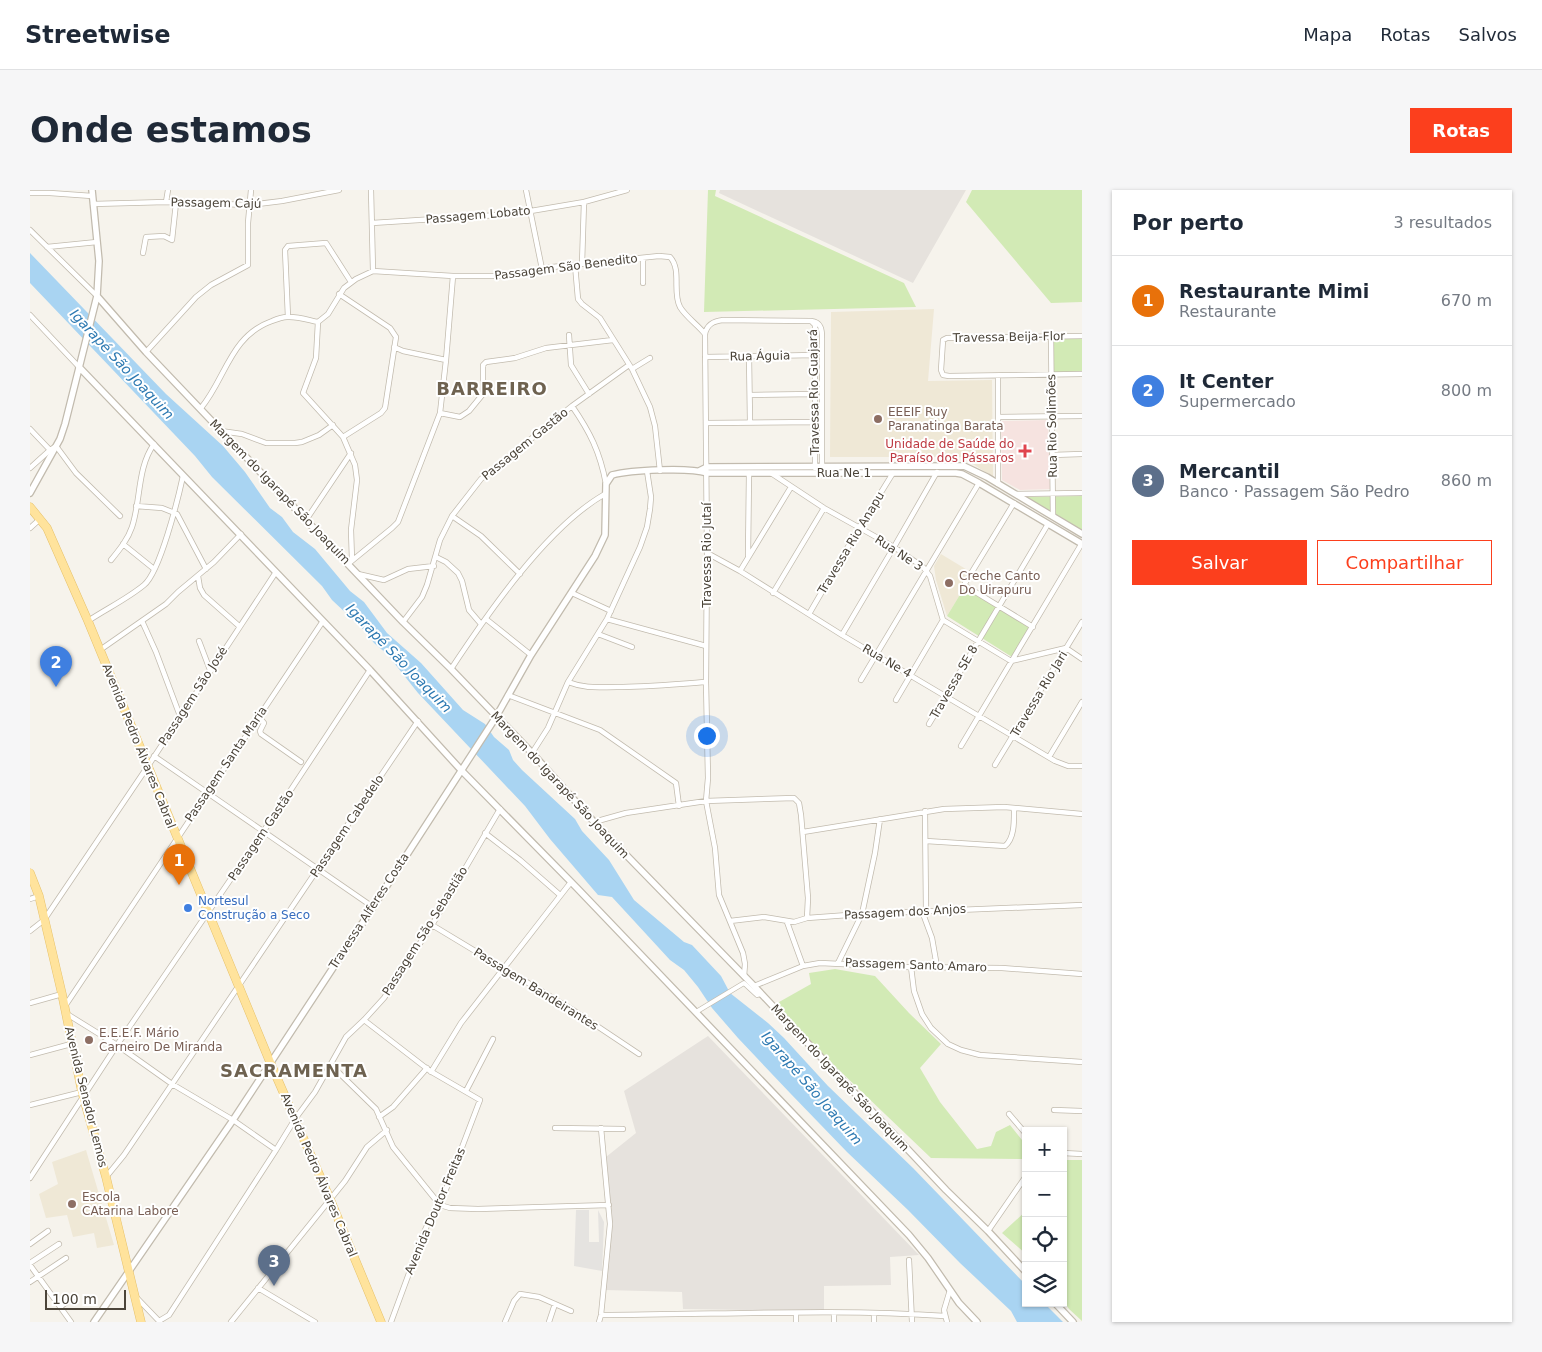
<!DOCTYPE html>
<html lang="pt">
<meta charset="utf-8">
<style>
body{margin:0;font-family:"DejaVu Sans",sans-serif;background:#f6f6f7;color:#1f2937}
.controls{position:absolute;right:15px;bottom:15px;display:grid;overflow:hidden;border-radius:0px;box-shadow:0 1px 4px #0004}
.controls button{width:45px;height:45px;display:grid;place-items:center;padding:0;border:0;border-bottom:1px solid #e0e1e3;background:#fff;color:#1f2937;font:25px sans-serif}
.scale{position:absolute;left:15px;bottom:12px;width:81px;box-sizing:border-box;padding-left:5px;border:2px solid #4b4439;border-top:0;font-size:14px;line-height:18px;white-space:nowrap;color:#4b4439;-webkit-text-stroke:4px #fff;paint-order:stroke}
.you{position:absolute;left:676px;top:545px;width:18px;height:18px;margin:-12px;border:4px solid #fff;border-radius:50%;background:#1a73e8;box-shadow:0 0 0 8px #1a73e833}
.badge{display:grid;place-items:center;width:32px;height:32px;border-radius:50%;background:#fc3f1d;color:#fff;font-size:16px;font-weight:700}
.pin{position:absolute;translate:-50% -41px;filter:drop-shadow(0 1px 2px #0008)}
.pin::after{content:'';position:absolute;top:26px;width:18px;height:15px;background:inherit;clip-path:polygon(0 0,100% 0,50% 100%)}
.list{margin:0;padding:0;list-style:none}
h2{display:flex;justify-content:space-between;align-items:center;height:65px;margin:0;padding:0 20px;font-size:21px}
h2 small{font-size:16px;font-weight:400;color:#747a83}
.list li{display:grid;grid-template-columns:32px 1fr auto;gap:15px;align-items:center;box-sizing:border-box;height:90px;padding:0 20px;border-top:1px solid #e0e1e3}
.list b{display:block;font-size:19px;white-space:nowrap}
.list p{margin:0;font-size:16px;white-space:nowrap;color:#747a83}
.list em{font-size:16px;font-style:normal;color:#747a83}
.actions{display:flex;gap:10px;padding:15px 20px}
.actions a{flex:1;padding:11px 0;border:1px solid #fc3f1d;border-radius:0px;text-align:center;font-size:18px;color:#fc3f1d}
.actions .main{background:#fc3f1d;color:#fff}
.icon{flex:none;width:28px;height:28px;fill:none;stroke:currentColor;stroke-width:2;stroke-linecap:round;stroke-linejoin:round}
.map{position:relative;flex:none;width:1052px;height:1132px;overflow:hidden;border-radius:0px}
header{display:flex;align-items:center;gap:30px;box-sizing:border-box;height:70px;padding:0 25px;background:#fff;border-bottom:1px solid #e0e1e3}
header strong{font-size:24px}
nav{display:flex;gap:28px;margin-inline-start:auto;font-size:18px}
.intro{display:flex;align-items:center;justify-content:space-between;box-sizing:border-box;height:120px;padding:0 30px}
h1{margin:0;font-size:35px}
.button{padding:12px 22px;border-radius:0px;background:#fc3f1d;color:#fff;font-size:18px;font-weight:700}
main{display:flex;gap:30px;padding:0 30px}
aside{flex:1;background:#fff;border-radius:0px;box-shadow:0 1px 4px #0004}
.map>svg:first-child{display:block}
</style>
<header>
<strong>Streetwise</strong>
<nav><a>Mapa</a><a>Rotas</a><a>Salvos</a></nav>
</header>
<div class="intro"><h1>Onde estamos</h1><a class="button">Rotas</a></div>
<main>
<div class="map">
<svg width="1052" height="1132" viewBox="0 0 1052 1132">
<rect width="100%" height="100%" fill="#f6f3ec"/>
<path fill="#e6e2dd" d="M690,0h246l-53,93 -194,-90z
M678,846l211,219 -29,2 1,28 -67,1v25l-141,-2 -1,-17 -77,-2 4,-68 -8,-61 35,-28 -12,-42z"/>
<path fill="#efe8d6" d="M904,119l-6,72 64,-1 1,97 -31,-20h-132l1,-145z
M911,364l28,17 -9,14 4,3 -17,28 -11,-36 -2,-14z
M56,960l28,95 -17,3 -3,-15 -21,4 -6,-22 -21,3 -7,-24 19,-10 -6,-22z"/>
<path fill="#f6e3e0" d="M1018,230l2,69 -30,1 -18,-10 -1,-59z"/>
<path fill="#d2eab5" d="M678,0h8l-1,6 189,87 12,24 -212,5z
M942,0h110v112l-31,1 -85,-101z
M1052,145v41h-31l-1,-40z
M1052,306v38l-60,-37z
M934,398l65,39 -17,30 -65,-41z
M805,779l40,7 34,37 32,31 -21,24 20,34 37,47 14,-3 5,-14 14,-7 16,20v14l-95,-1 -159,-152 39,-22 -2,-11z
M1033,970h19v161l-13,-12 -6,-9z
M996,1021v43l-24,-21z"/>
<path fill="#e5e3e0" d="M546,1020h13v32h10l-1,-32 6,12 -2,49 -28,-5z"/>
<path fill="#a9d4f2" d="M0,63l136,141 57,52 22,26 25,36 12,9 11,15 22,17 35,42 14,11 23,31 34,30 42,47 22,14 9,13 15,13 4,10 9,10 53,49 7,12 27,29 25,40 50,42 8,3 29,31 9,17 38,30 16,15 44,48 85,82 113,117v18h18l19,19h-46l-6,-11 -51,-48 -52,-53 -61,-58 -57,-59 -52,-55 -26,-30 -14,-21 -14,-17 -14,-10 -58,-63 -14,-2 -48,-56 -25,-33 -107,-113 -31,-39 -13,-11 -10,-13 -32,-30 -10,-14 -110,-109 -17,-21 -165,-173z"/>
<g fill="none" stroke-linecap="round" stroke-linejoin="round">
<defs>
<path id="pedestrian" d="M666,822l48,-29 13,12 4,-1"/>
<path id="minor" d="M341,0l2,81
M496,0l16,79
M0,3h20l42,3
M136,12l2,-12
M63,14l73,-2 83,3 33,-4 57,-11
M342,33l141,-9 71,-12
M0,40l67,66
M17,57l50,-5
M113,63l3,-16 18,-1 8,4 4,-37
M613,68v25
M552,74l2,-62 43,-12
M545,75l3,34 4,5 18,14 32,51 18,38 5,19 5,45
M309,104l51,34 6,9 -11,71 -4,5 -38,24
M0,125l49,52
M258,127l-3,-67 3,-4 38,-3 25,39
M288,132l-2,36 -13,35 40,44 12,28 2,15 -6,50 1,30
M782,132l3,3v143
M539,145l2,30 18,29
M1021,146l2,180
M1052,146l-135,2 -4,2 -2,30 2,5 6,1 133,-2
M364,157l9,4 43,9
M116,162l50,-55 15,-12 37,-20v-42l3,-33
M719,166l1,66
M675,167l111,-2
M602,179l18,-11
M968,186v108
M720,205l66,-1
M542,216c18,26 28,46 34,78
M171,218c25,-30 29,-72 71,-87 5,-2 11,-4 15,-4 10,-1 21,3 31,5l10,-8 16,-26 12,-9 17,-8 80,5h54l45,-9 107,-11 11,1c12,13 2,35 10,50 6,10 18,18 25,27
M410,223l20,4 9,-6 14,-17v-29l3,-3 29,-4 31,-10 67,-8
M968,227l84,-1
M676,233l116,-1
M0,239l20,21 6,-4 20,27 44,43
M191,241l21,3 24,9h29l7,-1 17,-7 14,-10
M1022,265l30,-1
M0,278l20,-18
M741,283l53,35 70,39 29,20 7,9 13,44 68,41 55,-13 16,11
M986,304l66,-1
M984,313l-50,82 69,42
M106,316l26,2 15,6 29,55
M422,326l29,20 39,38
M276,330l45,-67
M0,338l10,-9
M93,354l31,25
M677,363l33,18 102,64 213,126 13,5h14
M718,366l1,-83
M406,367l10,5 12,11 4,8 7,29 12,14
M81,370c9,-11 17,-21 21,-33 9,-27 5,-59 22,-83
M318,374l44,-36 6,-6 42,-109 6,-53 7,-84
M710,381l51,-84
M328,384l26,6 24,-11 26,-3
M168,386l2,12 4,7 35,31
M542,403l39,18
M743,403l51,-85
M779,424l50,-86 34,-55
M456,429l45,36
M577,429l99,27
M58,431c18,-12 39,-22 56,-36 16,-13 34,-86 39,-109
M112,431l14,31 24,64
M373,432l19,-25 5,-12 13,-45 12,-24 29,-37 91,-73 57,-41
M568,444l34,13
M812,445l52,-88 43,-75
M169,451l11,29
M70,460l66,-46 12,-12 36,-30 27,-28
M421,479c37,-56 96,-142 154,-175
M831,490l118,-197
M538,492c18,7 30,5 49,5 30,0 59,-3 89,-5
M478,505l92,35 76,53 3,23
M866,510l47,-80
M228,526l6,7 -4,8 1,3 40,28
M899,534l119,-200
M931,556l121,-203
M502,563l16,-25 20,-46 39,-63 33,-72 7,-20 3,-18 1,-12 -4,-26
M124,566l219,151
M1019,567l33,-55
M965,575l87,-143
M895,621l1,100
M564,632l32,-9 80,-12 88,-3 5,5 2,12 7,83 -1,20
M773,642l141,-23 60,-2 78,7
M455,643l35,27 40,35
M896,651l79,5c10,-8 9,-26 9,-38
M0,709l9,-3
M892,721l10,27 4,23
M700,731l34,-4 30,5 13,-4 55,-4 220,-9
M757,732l16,44
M402,735l141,85 66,44
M0,741l14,-11 104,-154 128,-194
M808,773l24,-49 13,-61 5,-34
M881,777l3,24 8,23 9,14 17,16 13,6 19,5 102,7
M714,786l1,-12 -2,-11 -24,-58 -4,-47 -9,-47 2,-23 -2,-96 1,-129 -2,-219c2,-10 9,-13 18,-14l88,1c10,1 11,8 11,17v135
M724,796l49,-20 17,-3 83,4 99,1 80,6
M0,813l32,-9
M35,816c86,-128 171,-257 258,-385
M37,824l50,31 55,39 61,36 43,30
M334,830l66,51 50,29 -40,105 -6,6 -9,19 -34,92
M0,865l41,-11
M301,875l45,44 17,38 47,58 10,3 28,1 131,-4
M401,882l30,-49 110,-141
M436,901l27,-52
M0,915l52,-13
M1024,920l28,1
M979,924l17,20
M349,927l14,-10 34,-39
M525,938l68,1
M1033,963l19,1
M76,987l18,-22 294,-434
M0,988l87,-133 146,-213 107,-162
M958,1041l38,-55
M0,1054l18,-13
M879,1070l3,62
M0,1073l29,-19
M0,1075l41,57
M0,1092l36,-24
M228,1098l57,34
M106,1107l24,25
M30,1117l15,-11
M804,1123v9
M844,1124v8
M571,1125c115,0 230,-7 344,1
M129,1131l10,-6 107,-165 19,-31 20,-27 31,-55 18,-17 20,-22 48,-73 68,-116
M201,1132l114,-141 22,-34 20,-17
M475,1132l9,-21 6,-7 19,3 32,14
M519,1132l6,-18
M569,1132l2,-7 9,-91 -9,-96
M766,1132v-9
M917,1132l-3,-12 6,-20"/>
<path id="tertiary" d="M67,106l49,56 257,270 48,47 81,84 62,69 160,164 192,204 42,41 38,41
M49,177l291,303 91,100 116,118 332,347 19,23 31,45 18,19
M669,281l8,-4 257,-1 23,11 95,57
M0,303l30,-54 5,-15 32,-128 2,-35 -7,-71
M1025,1113l18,19
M64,1132l139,-202 140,-213 123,-190 35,-62 64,-99 10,-21 1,-51 6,-9c19,-5 77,-8 95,-2h249l6,1 17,9 103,61"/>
<path id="primary" d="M0,317l17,21 41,93 182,441 60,137 51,123
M0,683l9,23 23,98 20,98 24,85 35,145"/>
</defs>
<use href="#pedestrian" stroke="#c2bbae" stroke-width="5.5"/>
<use href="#minor" stroke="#c2bbae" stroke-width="6"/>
<use href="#tertiary" stroke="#c2bbae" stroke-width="8"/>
<use href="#primary" stroke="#e6c16a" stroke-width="9"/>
<use href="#pedestrian" stroke="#fff" stroke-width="4"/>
<use href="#minor" stroke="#fff" stroke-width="4.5"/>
<use href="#tertiary" stroke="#fff" stroke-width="5.5"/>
<use href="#primary" stroke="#ffe39c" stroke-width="8"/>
</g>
<g fill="#8d6e63" stroke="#fff" stroke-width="2">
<circle cx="848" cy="229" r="5"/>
<circle cx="919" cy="393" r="5"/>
<circle cx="59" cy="850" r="5"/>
<circle cx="42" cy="1014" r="5"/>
</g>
<path fill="#e0444e" stroke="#fff" stroke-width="2" d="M992.5 253.5h5v5h5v5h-5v5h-5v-5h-5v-5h5z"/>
<circle fill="#3f7fe0" stroke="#fff" stroke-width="2" cx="158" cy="718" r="5"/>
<g text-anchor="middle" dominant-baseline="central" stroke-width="4" stroke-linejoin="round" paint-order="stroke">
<g font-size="12" fill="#4b4439" stroke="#fff">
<text transform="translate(186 13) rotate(1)">Passagem Cajú</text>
<text transform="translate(448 25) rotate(-5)">Passagem Lobato</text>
<text transform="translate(536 77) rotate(-7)">Passagem São Benedito</text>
<text transform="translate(979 147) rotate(-1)">Travessa Beija-Flor</text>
<text transform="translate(730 166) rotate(-1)">Rua Águia</text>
<text transform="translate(784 202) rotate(-91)">Travessa Rio Guajará</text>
<text transform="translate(1022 236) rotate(-91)">Rua Rio Solimões</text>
<text transform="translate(495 254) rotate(-39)">Passagem Gastão</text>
<text x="814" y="283">Rua Ne 1</text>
<text transform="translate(250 302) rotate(46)">Margem do Igarapé São Joaquim</text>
<text transform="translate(821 353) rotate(-59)">Travessa Rio Anapu</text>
<text transform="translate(869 363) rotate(33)">Rua Ne 3</text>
<text transform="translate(677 365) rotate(-90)">Travessa Rio Jutaí</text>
<text transform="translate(857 471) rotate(30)">Rua Ne 4</text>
<text transform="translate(924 492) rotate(-60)">Travessa SE 8</text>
<text transform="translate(1009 504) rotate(-59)">Travessa Rio Jari</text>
<text transform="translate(163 506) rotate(-57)">Passagem São José</text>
<text transform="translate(109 556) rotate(68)">Avenida Pedro Álvares Cabral</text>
<text transform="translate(196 574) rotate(-56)">Passagem Santa Maria</text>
<text transform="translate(530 595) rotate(47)">Margem do Igarapé São Joaquim</text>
<text transform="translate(317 636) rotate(-56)">Passagem Cabedelo</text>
<text transform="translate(231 645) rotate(-56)">Passagem Gastão</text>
<text transform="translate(339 721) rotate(-57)">Travessa Alferes Costa</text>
<text transform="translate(875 722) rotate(-3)">Passagem dos Anjos</text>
<text transform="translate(395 741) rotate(-58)">Passagem São Sebastião</text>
<text transform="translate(886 775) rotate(2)">Passagem Santo Amaro</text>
<text transform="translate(506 799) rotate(32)">Passagem Bandeirantes</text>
<text transform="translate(810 888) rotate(47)">Margem do Igarapé São Joaquim</text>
<text transform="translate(56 907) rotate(76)">Avenida Senador Lemos</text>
<text transform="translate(289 985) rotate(67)">Avenida Pedro Álvares Cabral</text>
<text transform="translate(405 1021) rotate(-67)">Avenida Doutor Freitas</text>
</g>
<g font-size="12" fill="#785e54" stroke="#fff" text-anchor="start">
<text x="858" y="222">EEEIF Ruy<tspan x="858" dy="14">Paranatinga Barata</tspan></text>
<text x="929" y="386">Creche Canto<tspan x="929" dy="14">Do Uirapuru</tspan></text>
<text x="69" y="843">E.E.E.F. Mário<tspan x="69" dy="14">Carneiro De Miranda</tspan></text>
<text x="52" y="1007">Escola<tspan x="52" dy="14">CAtarina Labore</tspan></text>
</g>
<g font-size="12" fill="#be3a42" stroke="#fff" text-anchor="end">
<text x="984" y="254">Unidade de Saúde do<tspan x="984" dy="14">Paraíso dos Pássaros</tspan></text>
</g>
<g font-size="12" fill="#366cbe" stroke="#fff" text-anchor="start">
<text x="168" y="711">Nortesul<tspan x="168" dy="14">Construção a Seco</tspan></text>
</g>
<g font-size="14" font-style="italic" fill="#2e7ab2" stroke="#fff">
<text transform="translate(92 174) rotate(47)">Igarapé São Joaquim</text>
<text transform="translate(369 468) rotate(46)">Igarapé São Joaquim</text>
<text transform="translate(782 898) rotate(49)">Igarapé São Joaquim</text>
</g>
<g font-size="18" font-weight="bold" letter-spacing="1" fill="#6e6250" stroke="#fff">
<text x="462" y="198">BARREIRO</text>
<text x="264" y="880">SACRAMENTA</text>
</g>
</g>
</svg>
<div class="controls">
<button>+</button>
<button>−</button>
<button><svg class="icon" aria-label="locate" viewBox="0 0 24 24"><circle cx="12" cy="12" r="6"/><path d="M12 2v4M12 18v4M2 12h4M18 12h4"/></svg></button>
<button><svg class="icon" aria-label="layers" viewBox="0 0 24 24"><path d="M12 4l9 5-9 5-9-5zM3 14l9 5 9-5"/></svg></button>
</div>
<div class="scale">100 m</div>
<div class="you"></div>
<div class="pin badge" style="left:149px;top:695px;background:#e8710a">1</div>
<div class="pin badge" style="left:26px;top:497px;background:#3f7fe0">2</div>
<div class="pin badge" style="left:244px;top:1096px;background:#5c6f8a">3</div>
</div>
<aside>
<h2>Por perto<small>3 resultados</small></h2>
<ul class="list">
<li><span class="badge" style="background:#e8710a">1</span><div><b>Restaurante Mimi</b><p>Restaurante</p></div><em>670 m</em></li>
<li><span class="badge" style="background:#3f7fe0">2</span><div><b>It Center</b><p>Supermercado</p></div><em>800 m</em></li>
<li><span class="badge" style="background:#5c6f8a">3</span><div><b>Mercantil</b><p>Banco · Passagem São Pedro</p></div><em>860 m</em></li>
</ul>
<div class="actions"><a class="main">Salvar</a><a>Compartilhar</a></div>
</aside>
</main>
